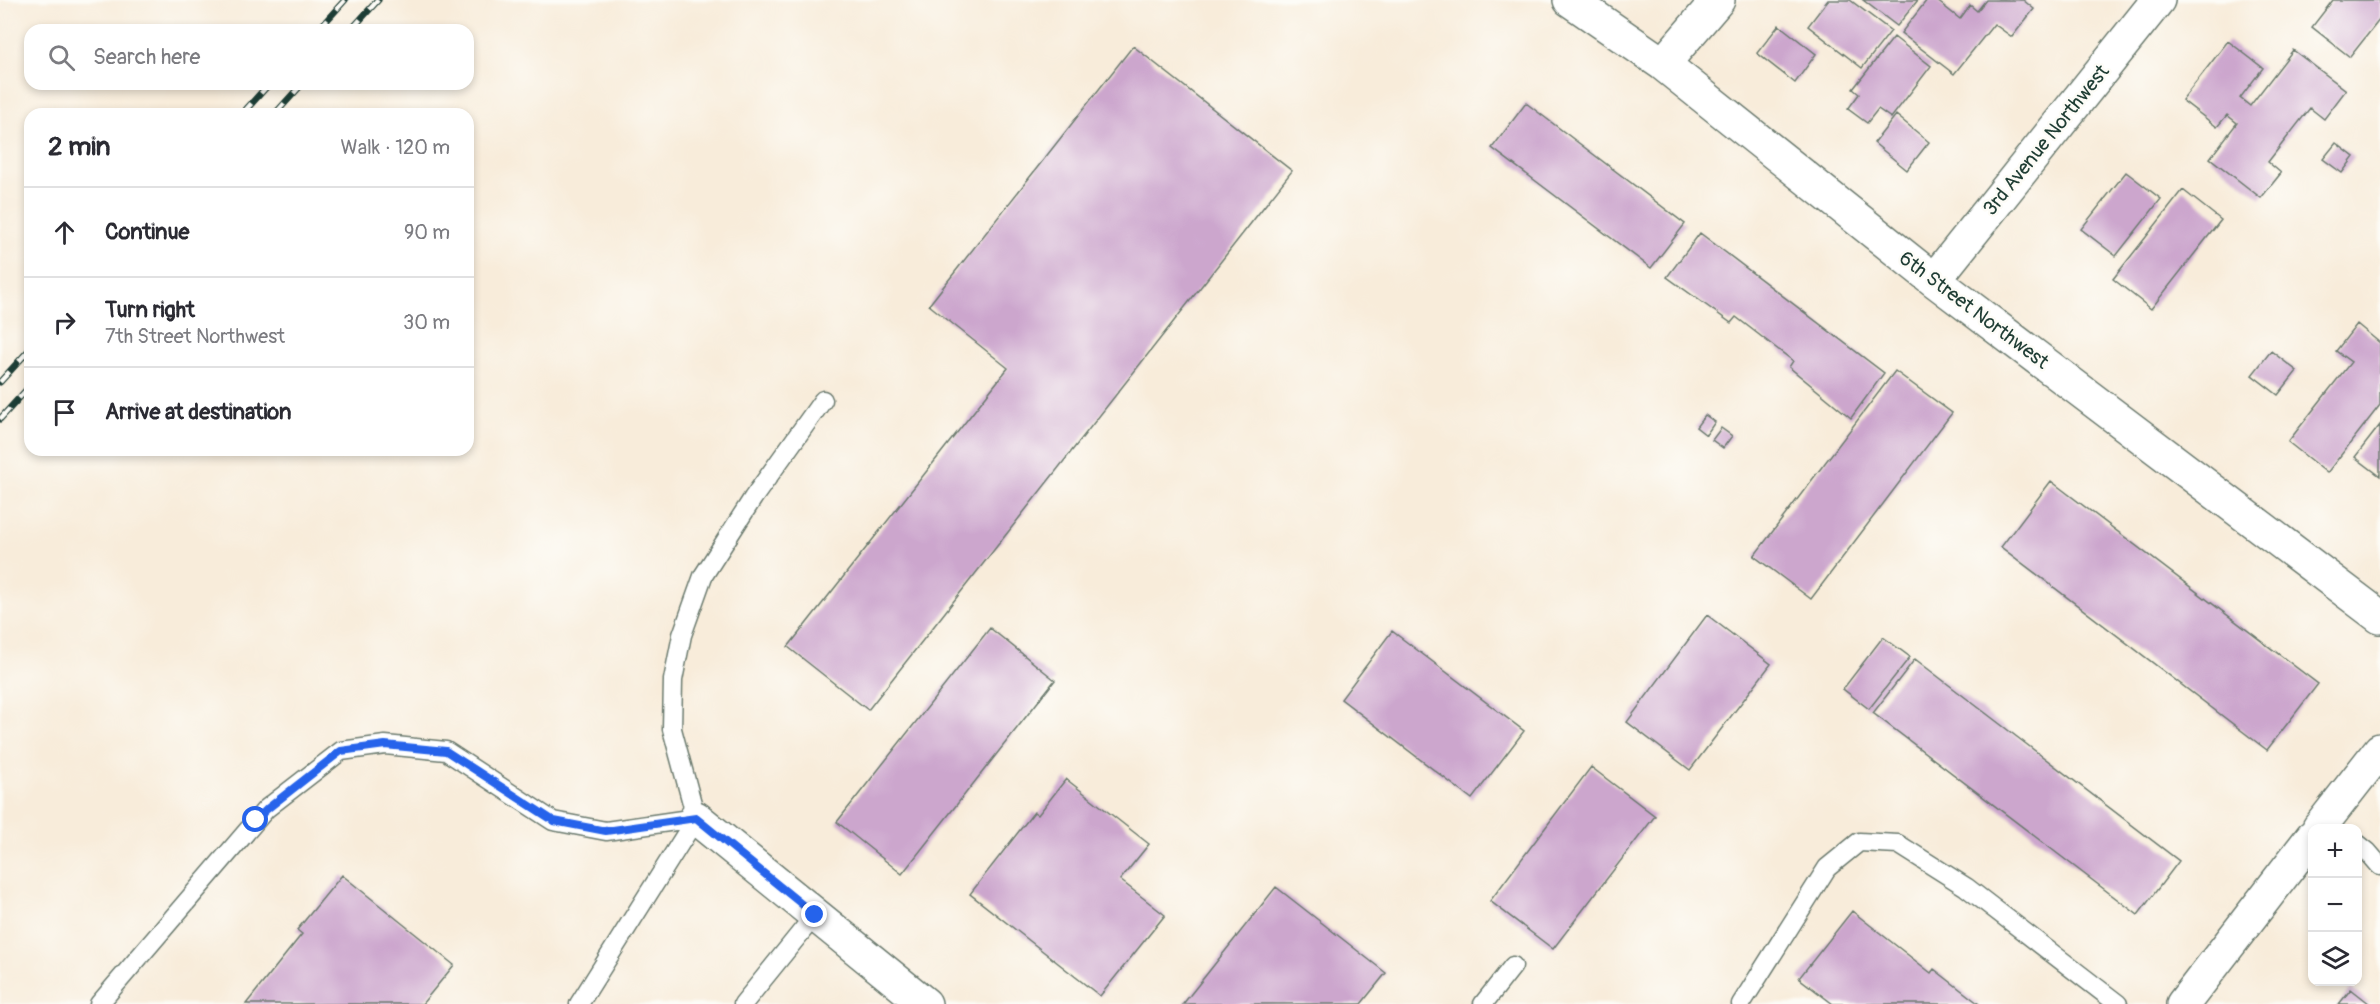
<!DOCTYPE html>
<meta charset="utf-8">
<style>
body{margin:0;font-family:Pangolin,sans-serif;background:#f7f7f7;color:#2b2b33}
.controls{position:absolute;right:18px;bottom:18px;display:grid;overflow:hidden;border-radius:12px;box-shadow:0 3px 9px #0003}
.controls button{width:54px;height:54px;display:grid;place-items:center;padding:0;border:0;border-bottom:2px solid #e1e1e2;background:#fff;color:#2b2b33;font:30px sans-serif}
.stop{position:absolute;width:18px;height:18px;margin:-14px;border:4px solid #2563eb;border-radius:50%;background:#fff}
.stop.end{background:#2563eb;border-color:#fff;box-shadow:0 2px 6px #0008}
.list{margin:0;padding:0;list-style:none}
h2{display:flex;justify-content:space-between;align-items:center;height:78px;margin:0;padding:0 24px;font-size:26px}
h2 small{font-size:20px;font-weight:400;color:#7c7c81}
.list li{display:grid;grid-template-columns:39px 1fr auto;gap:18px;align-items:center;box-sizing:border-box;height:90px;padding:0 24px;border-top:2px solid #e1e1e2}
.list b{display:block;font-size:22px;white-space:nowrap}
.list p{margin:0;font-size:20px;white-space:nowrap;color:#7c7c81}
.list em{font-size:20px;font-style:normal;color:#7c7c81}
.icon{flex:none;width:33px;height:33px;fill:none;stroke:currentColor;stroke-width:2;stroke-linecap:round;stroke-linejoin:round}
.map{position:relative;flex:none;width:2380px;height:1004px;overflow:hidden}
.search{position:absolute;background:#fff;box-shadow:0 3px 9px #0003;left:24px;top:24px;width:450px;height:66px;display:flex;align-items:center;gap:15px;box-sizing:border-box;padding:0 21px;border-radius:18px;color:#7c7c81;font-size:22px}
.panel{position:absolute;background:#fff;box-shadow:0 3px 9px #0003;left:24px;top:108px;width:450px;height:348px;border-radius:18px}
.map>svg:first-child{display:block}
</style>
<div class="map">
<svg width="2380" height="1004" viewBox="0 0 2380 1004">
<rect width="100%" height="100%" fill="#fdfcf7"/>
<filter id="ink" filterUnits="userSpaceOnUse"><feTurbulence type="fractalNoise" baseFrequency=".0167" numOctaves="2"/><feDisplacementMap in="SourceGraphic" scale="12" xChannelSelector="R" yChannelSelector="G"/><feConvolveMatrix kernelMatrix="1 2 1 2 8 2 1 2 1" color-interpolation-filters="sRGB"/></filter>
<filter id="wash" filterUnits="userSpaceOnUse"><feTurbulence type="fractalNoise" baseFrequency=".008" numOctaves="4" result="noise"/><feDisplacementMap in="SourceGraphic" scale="24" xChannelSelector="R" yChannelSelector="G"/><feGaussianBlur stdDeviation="1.35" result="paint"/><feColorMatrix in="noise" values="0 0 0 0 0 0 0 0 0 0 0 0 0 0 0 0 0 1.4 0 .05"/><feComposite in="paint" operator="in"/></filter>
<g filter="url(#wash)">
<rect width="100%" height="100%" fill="#f8ecda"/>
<g id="blocks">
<path fill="#cca6cd" d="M1828,0h22l41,31 -29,37 -54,-42z
M1863,0h55l-21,26z
M1927,0h9l24,19 10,-14 7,6 9,-11h37l11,9 -22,28 -18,-13 -40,50 -53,-41z
M2333,0h47v19l-30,38 -38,-30z
M1779,25l37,29 -21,29 -38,-30z
M1894,37l37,29 -40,52 -13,-9 -11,14 -19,-14 11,-15 -6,-5z
M2228,41l35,27 -23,30 10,8 43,-56 53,40 -22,29 -14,-11 -42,54 13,11 -20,25 -51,-40 27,-35 -10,-8 -10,12 -35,-27z
M1133,46l159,125 -424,539 -80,-63 220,-279 -79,-63z
M1526,103l159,121 -34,44 -159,-120z
M1896,115l33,27 -22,28 -33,-27z
M2336,143l18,14 -12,16 -19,-14z
M2126,172l35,27 -45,57 -35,-27z
M2183,190l38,30 -70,89 -38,-30z
M1700,233l184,140 -33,45 -62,-51 4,-6 -57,-44 -5,6 -64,-46z
M2357,324l23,19v62l-53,68 -39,-31 63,-80 -15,-11z
M2271,351l26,20 -19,24 -26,-20z
M1895,371l57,42 -141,186 -57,-43z
M1705,415l10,7 -9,13 -10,-8z
M2380,425v51l-25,-19z
M1721,428l11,8 -9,12 -11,-8z
M2051,481l267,203 -51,66 -266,-203z
M1707,615l64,49 -81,106 -63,-48z
M990,628l65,52 -153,194 -65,-52z
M1392,631l132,100 -52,68 -131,-100z
M1883,637l27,20 -41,52 -26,-20z
M1915,659l264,202 -41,54 -265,-202z
M1591,767l64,49 -102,133 -63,-48z
M1066,779l83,65 -29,36 45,35 -65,81 -130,-102 64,-82 4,3z
M342,875l112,90 -32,39h-176l56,-70 -5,-4z
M1276,887l110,86 -25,31h-178z
M1852,911l79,62 3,-4 45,35h-146l-34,-26z
M2351,989l19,15h-31z"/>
</g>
</g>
<g filter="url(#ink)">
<use href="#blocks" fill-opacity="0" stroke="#6b7a6e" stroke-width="1.5"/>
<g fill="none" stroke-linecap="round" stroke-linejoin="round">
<defs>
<path id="lane" d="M2358,844l10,8 12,14
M99,1004l167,-195 75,-58 44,-6 61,6 107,70 53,10 90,-13
M579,1004l117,-186 -24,-89 1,-49 9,-45 21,-59 50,-78 70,-98
M743,1004l72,-89
M1483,1004l30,-38
M1741,1004l86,-136 32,-26 39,2 68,43 152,117"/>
<path id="street" d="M1570,0l93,64 271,216 446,337
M1663,64l55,-64
M1934,280l224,-280
M696,818l229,186
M2319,828l61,-78
M2183,1004l129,-167"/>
</defs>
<use href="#lane" stroke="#6b7a6e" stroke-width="21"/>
<use href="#street" stroke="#6b7a6e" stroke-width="36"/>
<use href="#lane" stroke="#fff" stroke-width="18"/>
<use href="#street" stroke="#fff" stroke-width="33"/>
<defs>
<path id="rail" d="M318,30l27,-30
M351,30l27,-30
M242,114l27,-30
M275,114l27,-30
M0,382l30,-33
M0,419l30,-33"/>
</defs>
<use href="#rail" stroke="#1f3d34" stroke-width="7"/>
<use href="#rail" stroke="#fdfcf7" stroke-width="4.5" stroke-dasharray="14" stroke-linecap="butt"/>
</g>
</g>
<g fill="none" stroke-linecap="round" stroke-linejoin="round" filter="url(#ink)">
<path stroke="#2563eb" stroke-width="8" d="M256,820l11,-11 74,-58 44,-6 61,6 108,70 52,10 90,-13 119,97"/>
</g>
<g text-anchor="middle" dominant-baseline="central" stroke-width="5" stroke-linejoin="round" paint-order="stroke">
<g font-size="20" fill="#1f3d34" stroke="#fdfcf7">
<text transform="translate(2046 140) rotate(-51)">3rd Avenue Northwest</text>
<text transform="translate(1974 310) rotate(37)">6th Street Northwest</text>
</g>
</g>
</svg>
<div class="controls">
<button>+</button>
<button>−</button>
<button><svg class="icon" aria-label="layers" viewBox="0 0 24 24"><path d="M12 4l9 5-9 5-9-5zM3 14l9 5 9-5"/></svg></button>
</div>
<div class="stop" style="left:256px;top:820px"></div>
<div class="stop end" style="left:815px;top:915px"></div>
<div class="search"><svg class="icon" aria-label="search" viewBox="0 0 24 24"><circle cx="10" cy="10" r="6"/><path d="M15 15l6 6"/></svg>Search here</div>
<section class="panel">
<h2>2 min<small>Walk · 120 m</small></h2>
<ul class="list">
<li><svg class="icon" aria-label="ahead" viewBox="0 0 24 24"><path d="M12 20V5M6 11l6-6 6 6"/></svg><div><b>Continue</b></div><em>90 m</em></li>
<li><svg class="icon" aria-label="right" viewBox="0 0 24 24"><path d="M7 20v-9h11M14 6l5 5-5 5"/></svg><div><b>Turn right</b><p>7th Street Northwest</p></div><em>30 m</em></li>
<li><svg class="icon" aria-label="arrive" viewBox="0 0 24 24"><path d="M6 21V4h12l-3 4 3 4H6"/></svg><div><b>Arrive at destination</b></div></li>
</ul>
</section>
</div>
